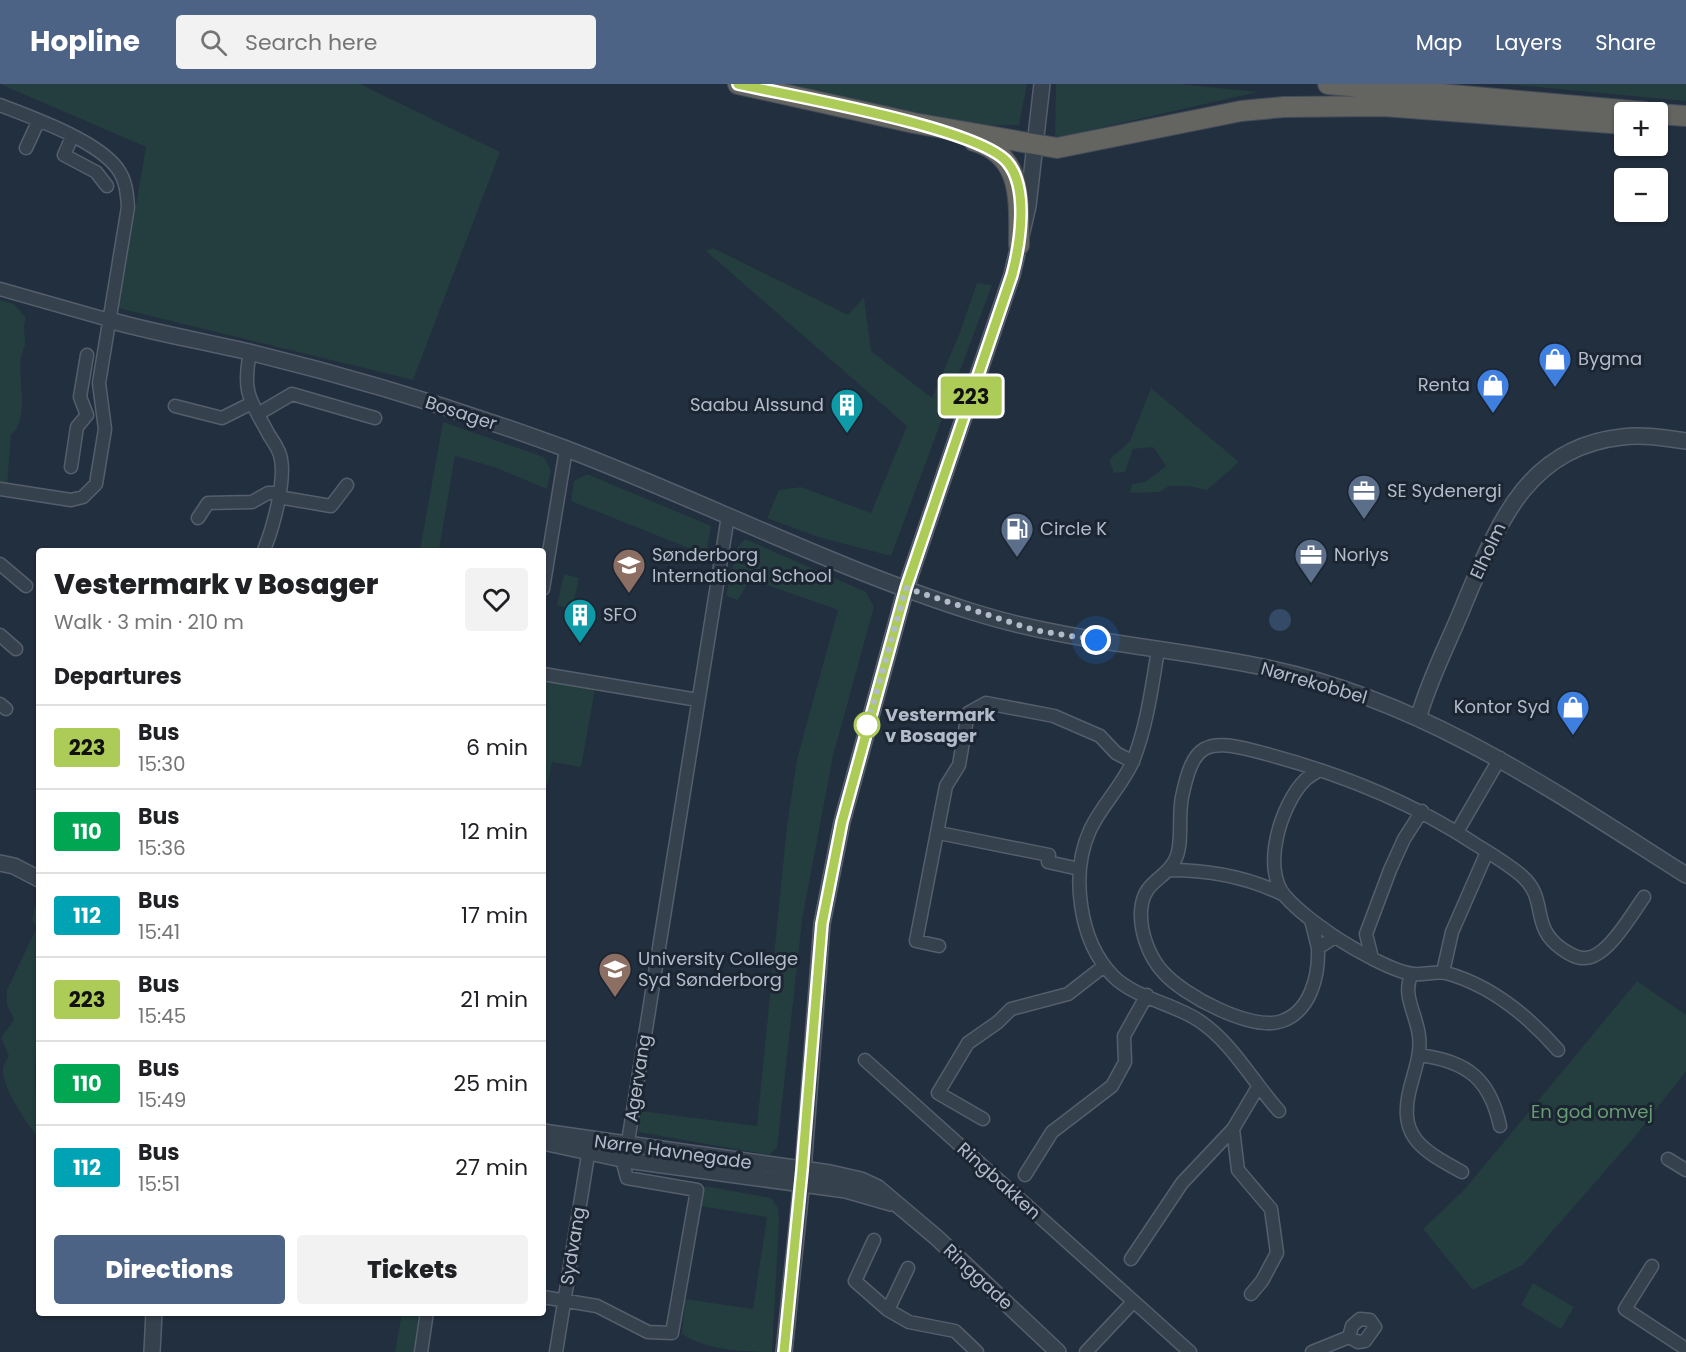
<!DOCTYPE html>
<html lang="en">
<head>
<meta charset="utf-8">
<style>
  body { margin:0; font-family:Poppins,sans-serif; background:#f2f2f2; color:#202124; height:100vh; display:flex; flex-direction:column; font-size:22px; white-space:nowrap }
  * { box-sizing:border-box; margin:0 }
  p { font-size:20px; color:#757577 }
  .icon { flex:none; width:33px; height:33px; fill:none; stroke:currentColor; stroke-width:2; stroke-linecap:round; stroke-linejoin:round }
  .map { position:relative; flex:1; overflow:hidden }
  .sheet { position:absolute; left:36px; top:464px; width:510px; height:768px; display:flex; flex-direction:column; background:#fff; border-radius:6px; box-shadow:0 2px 4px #0004 }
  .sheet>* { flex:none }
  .badge { padding:0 12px; border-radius:4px; font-size:21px; line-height:39px }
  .buttons { position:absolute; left:1614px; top:18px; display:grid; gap:12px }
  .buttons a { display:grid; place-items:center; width:54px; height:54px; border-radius:6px; background:#fff; box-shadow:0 2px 4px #0004; font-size:30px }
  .you { position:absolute; width:30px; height:30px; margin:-15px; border:4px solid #fff; border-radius:50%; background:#1a73e8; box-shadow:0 0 0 9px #1a73e833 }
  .map>.badge { position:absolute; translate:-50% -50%; box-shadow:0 0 0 3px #fff }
  h2 { padding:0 18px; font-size:22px; line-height:54px }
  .round { display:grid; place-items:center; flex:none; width:63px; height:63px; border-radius:6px; background:#f2f2f2 }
  .head { display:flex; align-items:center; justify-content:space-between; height:102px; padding:0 18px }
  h1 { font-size:28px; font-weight:800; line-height:45px }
  .cta { display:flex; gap:12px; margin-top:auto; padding:12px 18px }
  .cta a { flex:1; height:69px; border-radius:6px; background:#4d6386; color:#fff; font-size:24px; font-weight:800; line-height:69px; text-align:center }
  .cta a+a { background:#f2f2f2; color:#202124 }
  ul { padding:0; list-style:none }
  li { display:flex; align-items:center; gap:18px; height:84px; padding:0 18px; border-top:2px solid #e0e0e0 }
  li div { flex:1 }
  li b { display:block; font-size:22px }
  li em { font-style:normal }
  li .badge { min-width:66px; font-weight:700; text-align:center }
  header { display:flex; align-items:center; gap:36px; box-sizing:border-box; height:84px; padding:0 30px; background:#4d6386; color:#fff }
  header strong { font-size:28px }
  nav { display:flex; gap:33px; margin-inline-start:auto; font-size:21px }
  .search { width:420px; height:54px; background:#f2f2f2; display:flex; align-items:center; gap:15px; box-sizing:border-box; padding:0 21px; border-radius:6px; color:#757577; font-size:22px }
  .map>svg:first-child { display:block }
  .green { fill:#243d3f }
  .water { fill:#354a66 }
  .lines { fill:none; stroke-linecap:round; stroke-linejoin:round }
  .minor-casing { stroke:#555e6c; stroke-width:15 }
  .tertiary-casing { stroke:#555e6c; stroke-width:18 }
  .trunk-casing { stroke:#424b59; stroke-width:22 }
  .minor { stroke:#36414e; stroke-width:12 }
  .tertiary { stroke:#36414e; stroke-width:15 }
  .trunk { stroke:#646460; stroke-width:20 }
  .line-casing { stroke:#fff; stroke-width:14 }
  .line { stroke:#adcb57; stroke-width:9 }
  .walk { stroke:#b2bbc9; stroke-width:6; stroke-dasharray:0 10.8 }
  .stop-dot { fill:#fff; stroke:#adcb57; stroke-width:3 }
  .labels { text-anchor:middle; stroke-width:6; stroke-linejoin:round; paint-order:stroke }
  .poi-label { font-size:18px; fill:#b2bbc9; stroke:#1c2633; text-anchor:start }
  .street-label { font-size:18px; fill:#b2bbc9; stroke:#1c2633 }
  .stop-label { font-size:18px; font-weight:bold; fill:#b2bbc9; stroke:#1c2633; text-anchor:start }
  .park-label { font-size:18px; fill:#689c73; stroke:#1c2633 }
</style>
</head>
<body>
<header>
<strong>Hopline</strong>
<div class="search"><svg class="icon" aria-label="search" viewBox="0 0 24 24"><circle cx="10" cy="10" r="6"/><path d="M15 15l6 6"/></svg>Search here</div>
<nav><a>Map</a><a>Layers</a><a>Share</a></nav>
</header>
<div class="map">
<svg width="1686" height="1268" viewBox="0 0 1686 1268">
  <rect width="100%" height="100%" fill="#222f3e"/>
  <path class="green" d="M0 0H360L500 68 413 296 118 224 146 63Z
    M783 0H1027L1019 41 980 42Z
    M1056 0H1179L1258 8 1055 54Z
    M1504 0H1686V17Z
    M713 164 848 231 864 213 871 267 932 314 959 251 977 199 992 201 891 472 818 453 767 434 779 406 801 403 871 429 907 342 706 167Z
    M0 216 14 220 26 234C22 245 26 251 25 261 24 266 21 270 21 275 18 296 30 334 11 351L7 402 0 401Z
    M1151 304 1239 378 1207 406 1188 402H1169L1160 408 1130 409 1132 400 1145 398 1166 382 1153 363 1133 365 1125 388 1114 389 1109 376 1130 357Z
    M443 338 544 373 551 386 547 405 494 383 455 372 439 466H420Z
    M587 390 711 442 706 471 571 417 574 397Z
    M745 455 866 508 874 523 833 672 802 836 777 1064 769 1071 638 1048 641 1027 757 1042 787 742 797 675 838 526 750 495 738 516 726 512 737 464Z
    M564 490 579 494 572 526 557 521Z
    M544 596 595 605 581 683 552 678 548 699 543 698Z
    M35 822H39V961C30 990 39 1024 39 1054 27 1040 2 1004 3 985 3 981 6 976 9 972L1 954 14 936 7 921V906L37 843 32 836Z
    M1637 897 1686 931V987L1633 1055 1523 1181 1473 1206 1423 1145 1465 1105Z
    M705 1102 771 1114 778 1124 779 1137 772 1268C744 1268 705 1266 682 1250L685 1215 753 1225 767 1133 700 1122Z
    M1533 1199 1574 1223 1561 1245 1521 1221Z
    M402 1229H422L415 1268H395Z"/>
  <path class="water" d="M1269 536a11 11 0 1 1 22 0a11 11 0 1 1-22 0Z"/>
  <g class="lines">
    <defs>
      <path id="minor" d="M0 21C33 34 96 56 117 84 126 96 127 109 128 123L99 299 105 345 96 400 83 413 71 416 0 405
        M72 53 64 71 96 88 107 102
        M26 64 38 38
        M0 205 109 236
        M250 268C242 310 250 315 269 351 273 357 278 364 280 371 287 394 273 444 264 466
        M175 322 222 334 252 319
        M258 330 292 310 375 334
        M71 383 77 343 87 331 80 313 87 271
        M278 413 331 422 347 401
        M198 434 208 419 252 418 268 409H278
        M0 480 26 502
        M543 505 566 365
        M0 551 16 565
        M1158 566C1152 602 1147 642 1133 677 1122 702 1101 722 1090 746 1070 790 1079 857 1113 892 1135 914 1172 919 1198 936 1232 958 1253 998 1279 1027
        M543 590 698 616
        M0 620 6 625
        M1320 686C1315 689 1309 692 1305 696 1281 720 1261 784 1285 812 1299 828 1318 841 1335 853
        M1457 748 1500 674
        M939 749 1049 771 1048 778 1079 785
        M1169 786C1209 786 1248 793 1284 811
        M1311 836 1318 864
        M939 862 916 857 946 702 959 681 968 629 986 619 1054 632 1100 652 1116 669 1133 678
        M1372 874 1366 850 1390 786 1404 755 1422 727
        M1443 888 1452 848 1487 768
        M1412 890C1401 910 1417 931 1419 952 1421 968 1416 982 1412 997 1396 1051 1418 1064 1462 1088
        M1558 966C1529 933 1490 901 1446 889 1436 887 1425 891 1414 890 1395 889 1352 864 1335 853L1318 864C1319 891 1311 927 1282 937 1252 948 1183 911 1163 888 1149 873 1140 848 1141 827 1143 795 1167 796 1176 774 1183 759 1178 732 1182 713 1193 660 1205 654 1255 667 1334 687 1407 715 1475 760 1491 770 1508 780 1522 792 1549 816 1529 842 1562 865 1568 869 1577 875 1585 874 1607 874 1632 830 1644 813
        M1419 971C1467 977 1490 995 1500 1042
        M865 976 1190 1268
        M983 1035 938 1009 968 959 998 938 1011 925 1068 910 1104 882
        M1233 1045 1238 1086 1271 1125 1277 1169 1262 1197 1251 1210
        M1668 1075 1686 1086
        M1025 1091 1052 1048 1112 1002 1125 978 1124 952 1147 911
        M874 1156 855 1197 888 1226 909 1238 955 1247 977 1268
        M1131 1175 1182 1099 1233 1045 1258 1003
        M1652 1182 1625 1225 1686 1265
        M543 1213 597 1222 648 1248 672 1249 697 1106 627 1094 624 1083 728 432
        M888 1226 908 1184
        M421 1268 427 1228
        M556 1268 590 1059
        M1086 1268 1133 1218
        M1312 1268 1349 1253 1358 1258 1365 1257 1375 1243 1370 1236 1360 1235 1352 1242 1349 1253"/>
      <path id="tertiary" d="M109 236C155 249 202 257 249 268 356 294 461 326 564 364 701 416 833 484 973 528 1071 559 1172 563 1272 585 1426 618 1555 708 1686 791
        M1419 632C1430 593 1450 556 1465 518 1498 440 1527 363 1622 353 1643 350 1665 354 1686 357
        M0 779 14 782 39 795
        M543 1048 830 1089 861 1096 878 1104 936 1153 1058 1268
        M543 1058 626 1076 846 1106 891 1119
        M152 1268 154 1228
        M784 1268 803 1086 822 840 842 738 906 504 1012 191 1028 122 1042 0"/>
      <path id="trunk" d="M738 0 914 39 1057 64 1241 27 1284 23 1383 22 1624 40
        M1328 0 1645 28
        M1658 30 1686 32
        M974 57C1024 71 1019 119 1019 161"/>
    </defs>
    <use href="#minor" class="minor-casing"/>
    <use href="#tertiary" class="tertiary-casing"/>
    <use href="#trunk" class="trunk-casing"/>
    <use href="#minor" class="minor"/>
    <use href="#tertiary" class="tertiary"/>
    <use href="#trunk" class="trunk"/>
  </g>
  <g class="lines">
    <defs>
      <path id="line" d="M738 0C790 12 981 44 1008 79 1029 105 1020 161 1012 191L906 504 842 738 822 840 802 1086 784 1268"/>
    </defs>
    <use href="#line" class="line-casing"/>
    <use href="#line" class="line"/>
    <path class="walk" d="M867 641 866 645 906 504 1034 546 1096 556"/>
  </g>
  <defs>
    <symbol id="shop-pin" viewBox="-11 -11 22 30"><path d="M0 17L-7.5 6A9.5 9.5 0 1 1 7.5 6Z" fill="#3f7fe0" stroke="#1c2633"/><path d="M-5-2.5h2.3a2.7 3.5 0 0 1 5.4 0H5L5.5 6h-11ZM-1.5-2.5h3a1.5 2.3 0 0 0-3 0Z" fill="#fff"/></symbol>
    <symbol id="building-pin" viewBox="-11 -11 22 30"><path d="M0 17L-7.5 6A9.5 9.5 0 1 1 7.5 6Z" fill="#0f9aa8" stroke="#1c2633"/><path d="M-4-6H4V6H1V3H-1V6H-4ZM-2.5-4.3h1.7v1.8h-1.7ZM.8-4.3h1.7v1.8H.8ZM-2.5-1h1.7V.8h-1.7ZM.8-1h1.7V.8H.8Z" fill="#fff"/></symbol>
    <symbol id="office-pin" viewBox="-11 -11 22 30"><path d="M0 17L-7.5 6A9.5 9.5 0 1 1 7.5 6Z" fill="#5c6f8a" stroke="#1c2633"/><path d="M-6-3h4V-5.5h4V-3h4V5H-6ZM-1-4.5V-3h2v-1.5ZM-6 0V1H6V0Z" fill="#fff"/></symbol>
    <symbol id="fuel-pin" viewBox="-11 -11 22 30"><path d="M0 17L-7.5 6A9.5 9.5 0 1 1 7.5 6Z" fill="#5c6f8a" stroke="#1c2633"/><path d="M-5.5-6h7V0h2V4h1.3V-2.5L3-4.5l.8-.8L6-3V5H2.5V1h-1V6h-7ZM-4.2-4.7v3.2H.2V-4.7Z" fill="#fff"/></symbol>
    <symbol id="school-pin" viewBox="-11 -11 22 30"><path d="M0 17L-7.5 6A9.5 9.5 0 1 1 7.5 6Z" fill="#8d6e63" stroke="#1c2633"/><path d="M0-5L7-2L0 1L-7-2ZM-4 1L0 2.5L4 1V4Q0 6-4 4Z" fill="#fff"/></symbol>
  </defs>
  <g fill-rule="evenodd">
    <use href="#shop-pin" x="1536" y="256" width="38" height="52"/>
    <use href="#shop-pin" x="1474" y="282" width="38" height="52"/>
    <use href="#building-pin" x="828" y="302" width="38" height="52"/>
    <use href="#office-pin" x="1345" y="388" width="38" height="52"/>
    <use href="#fuel-pin" x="998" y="426" width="38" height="52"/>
    <use href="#office-pin" x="1292" y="452" width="38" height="52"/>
    <use href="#school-pin" x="610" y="462" width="38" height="52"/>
    <use href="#building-pin" x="561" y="512" width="38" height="52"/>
    <use href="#shop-pin" x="1554" y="604" width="38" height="52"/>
    <use href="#school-pin" x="596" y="866" width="38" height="52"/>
  </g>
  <circle class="stop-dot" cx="867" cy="641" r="12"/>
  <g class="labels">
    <g class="poi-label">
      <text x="1578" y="281">Bygma</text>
      <text x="1470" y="307" text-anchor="end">Renta</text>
      <text x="824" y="327" text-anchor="end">Saabu Alssund</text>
      <text x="1387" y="413">SE Sydenergi</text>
      <text x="1040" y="451">Circle K</text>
      <text x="652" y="477">Sønderborg<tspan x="652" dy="21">International School</tspan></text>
      <text x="1334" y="477">Norlys</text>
      <text x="603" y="537">SFO</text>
      <text x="1550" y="629" text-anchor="end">Kontor Syd</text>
      <text x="638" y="881">University College<tspan x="638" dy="21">Syd Sønderborg</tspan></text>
    </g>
    <g class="street-label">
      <text transform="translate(461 329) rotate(18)" y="6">Bosager</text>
      <text transform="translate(1488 467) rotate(-65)" y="6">Elholm</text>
      <text transform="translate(1314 599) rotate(16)" y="6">Nørrekobbel</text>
      <text transform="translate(638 994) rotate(-81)" y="6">Agervang</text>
      <text transform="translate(673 1068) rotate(8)" y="6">Nørre Havnegade</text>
      <text transform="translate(999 1097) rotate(42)" y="6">Ringbakken</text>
      <text transform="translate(573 1162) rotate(-81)" y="6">Sydvang</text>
      <text transform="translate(978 1193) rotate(43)" y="6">Ringgade</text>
    </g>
    <g class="stop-label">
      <text x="885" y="637">Vestermark<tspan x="885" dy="21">v Bosager</tspan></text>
    </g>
    <g class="park-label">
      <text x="1592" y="1034">En god omvej</text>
    </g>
  </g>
</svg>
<div class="buttons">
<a>+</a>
<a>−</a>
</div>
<div class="you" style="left:1096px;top:556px"></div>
<b class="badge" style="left:971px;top:312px;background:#adcb57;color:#111">223</b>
<section class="sheet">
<div class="head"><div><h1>Vestermark v Bosager</h1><p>Walk · 3 min · 210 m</p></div><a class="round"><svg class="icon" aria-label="heart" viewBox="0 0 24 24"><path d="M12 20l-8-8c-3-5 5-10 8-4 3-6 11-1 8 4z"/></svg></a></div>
<h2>Departures</h2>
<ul>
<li><span class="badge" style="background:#adcb57;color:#111">223</span><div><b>Bus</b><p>15:30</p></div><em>6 min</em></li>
<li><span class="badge" style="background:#00a651;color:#fff">110</span><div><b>Bus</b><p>15:36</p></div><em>12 min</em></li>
<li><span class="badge" style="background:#00a3b4;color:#fff">112</span><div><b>Bus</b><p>15:41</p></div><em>17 min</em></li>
<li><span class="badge" style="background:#adcb57;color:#111">223</span><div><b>Bus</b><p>15:45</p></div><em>21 min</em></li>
<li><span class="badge" style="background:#00a651;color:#fff">110</span><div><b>Bus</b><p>15:49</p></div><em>25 min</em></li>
<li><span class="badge" style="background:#00a3b4;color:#fff">112</span><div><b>Bus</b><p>15:51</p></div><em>27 min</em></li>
</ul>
<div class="cta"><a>Directions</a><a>Tickets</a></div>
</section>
</div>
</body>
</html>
